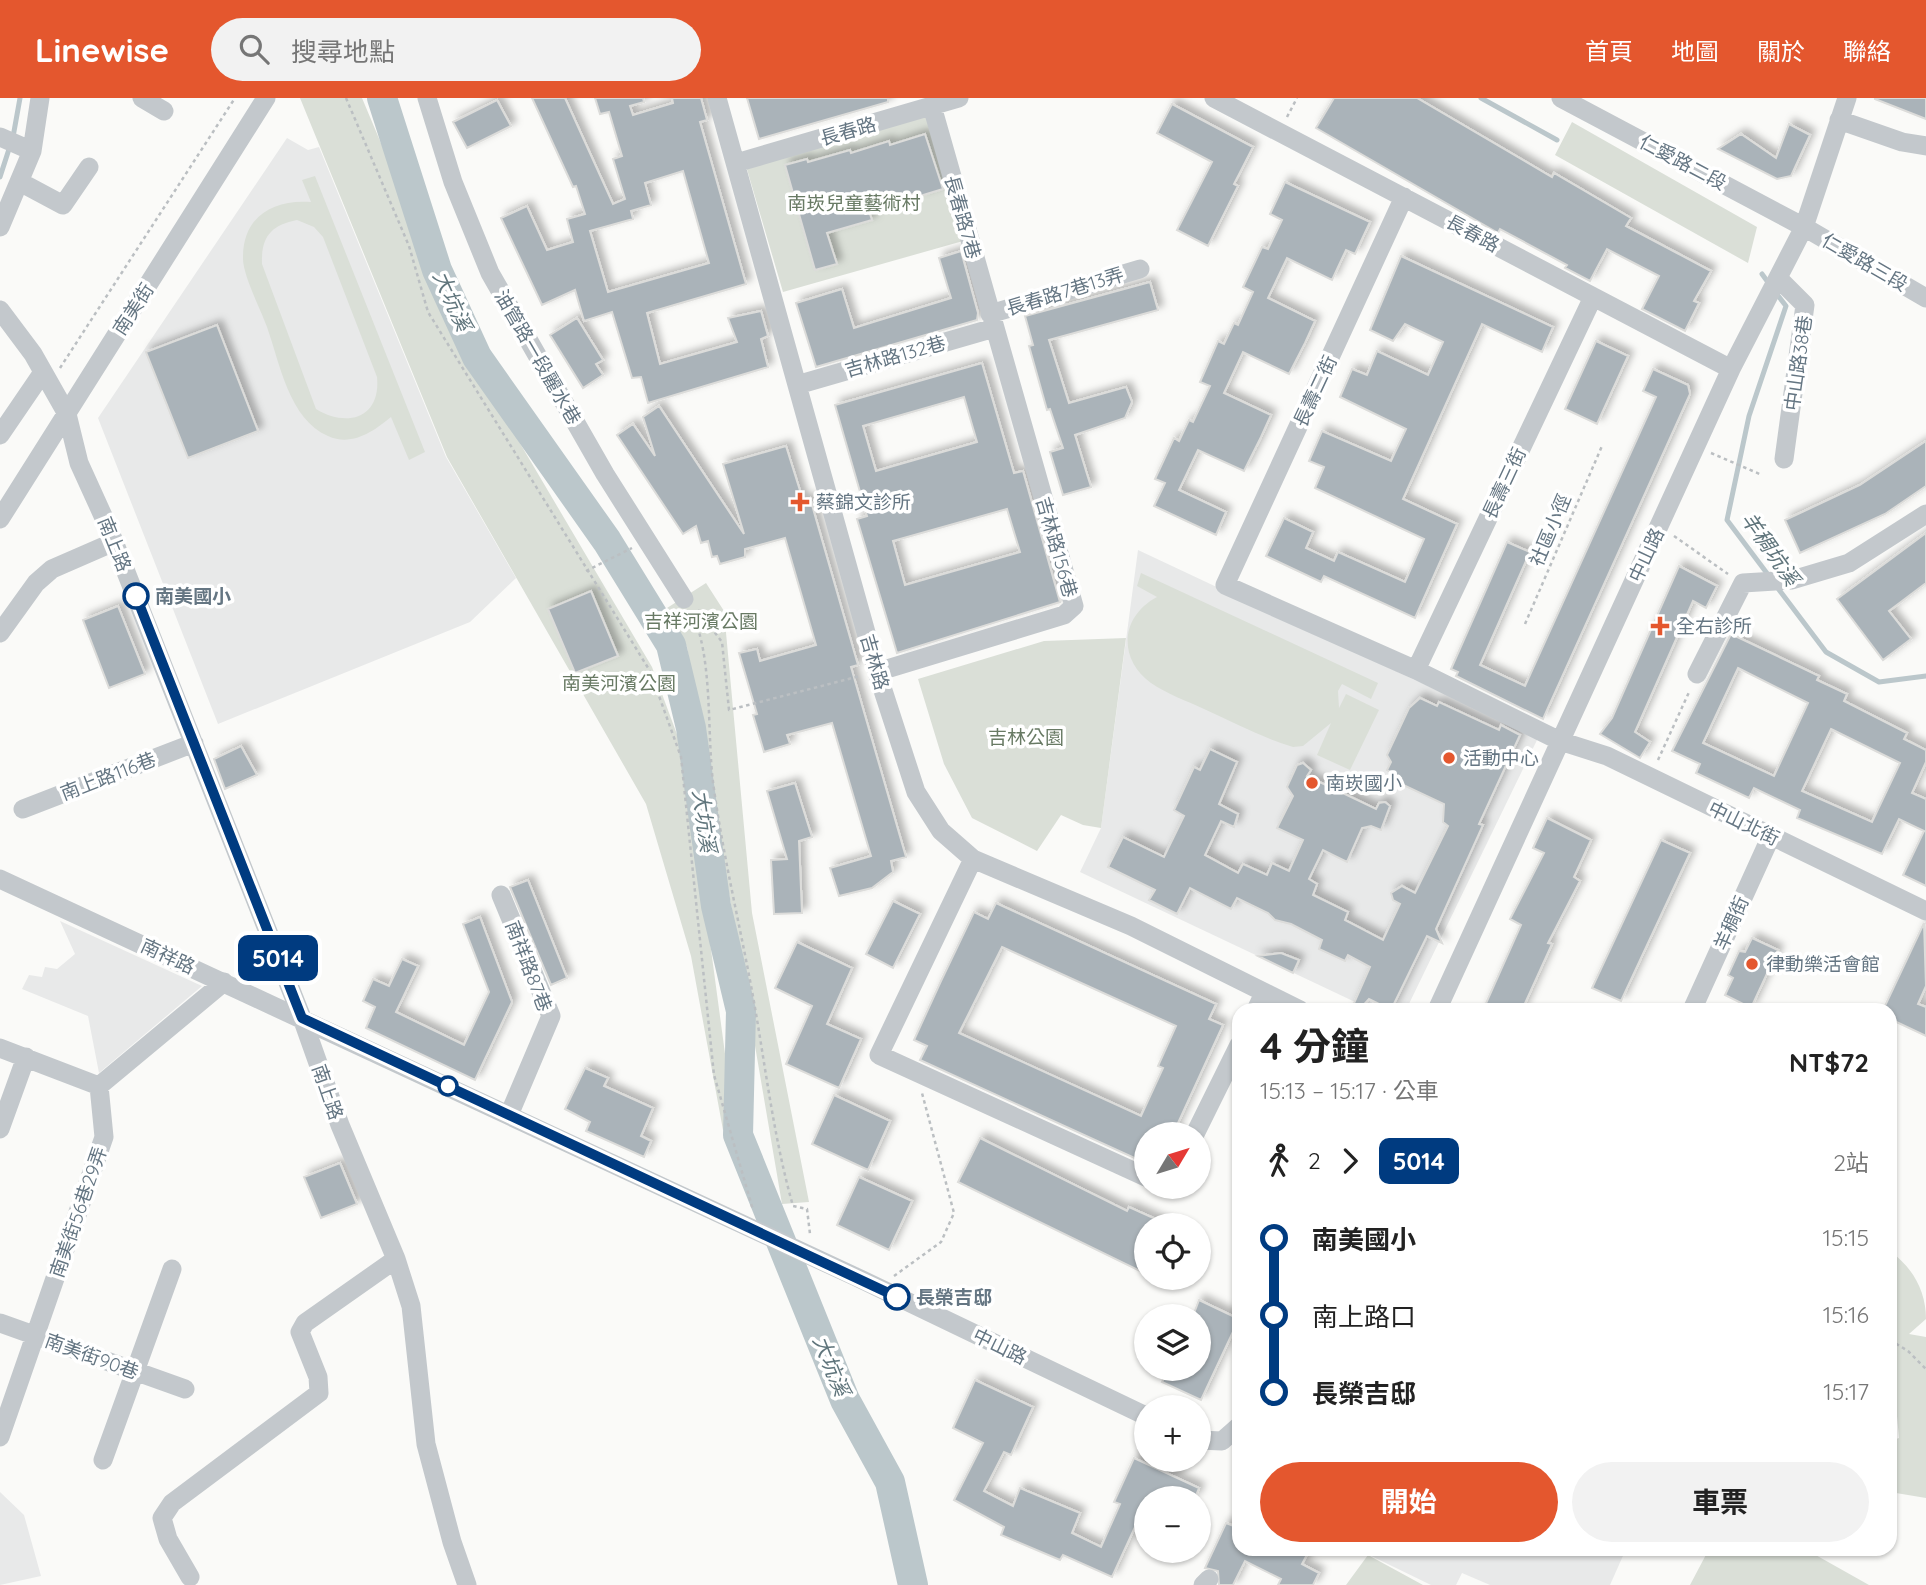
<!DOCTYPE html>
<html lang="zh-TW">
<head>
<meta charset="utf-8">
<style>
  body { margin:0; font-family:Quicksand,"Noto Sans TC",sans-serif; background:#f2f2f2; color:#222; height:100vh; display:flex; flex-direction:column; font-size:26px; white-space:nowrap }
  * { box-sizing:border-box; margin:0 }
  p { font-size:23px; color:#767676 }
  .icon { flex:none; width:38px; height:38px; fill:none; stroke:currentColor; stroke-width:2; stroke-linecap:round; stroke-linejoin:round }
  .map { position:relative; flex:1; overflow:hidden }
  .drawer { position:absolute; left:1232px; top:905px; width:665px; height:553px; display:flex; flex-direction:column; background:#fff; border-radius:21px; box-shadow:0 2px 5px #0004 }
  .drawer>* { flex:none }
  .badge { padding:0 14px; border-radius:10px; font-size:24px; line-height:46px }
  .needle { width:46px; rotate:52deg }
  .buttons { position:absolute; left:1134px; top:1024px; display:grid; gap:14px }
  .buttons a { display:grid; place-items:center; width:77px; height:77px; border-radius:50%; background:#fff; box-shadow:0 2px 5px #0004; font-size:35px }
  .map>.badge { position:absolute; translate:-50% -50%; box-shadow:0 0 0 4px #fff }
  .legs { display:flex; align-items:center; gap:10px; height:77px; padding:0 28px; font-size:23px }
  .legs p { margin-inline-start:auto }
  .summary { display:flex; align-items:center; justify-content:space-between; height:119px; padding:0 28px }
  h1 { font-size:38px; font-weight:700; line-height:52px }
  .button { display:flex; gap:14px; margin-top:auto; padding:14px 28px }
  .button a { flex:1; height:80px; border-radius:42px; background:#e4572e; color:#fff; font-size:28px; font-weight:700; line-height:80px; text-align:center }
  .button a+a { background:#f2f2f2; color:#222 }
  ul { padding:0 28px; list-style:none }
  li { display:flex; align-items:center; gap:24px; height:77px; font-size:26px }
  li i { display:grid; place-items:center; width:10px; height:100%; margin:0 9px; background:currentColor }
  li i::after { content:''; width:18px; height:18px; margin:-9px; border:5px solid; border-radius:50%; background:#fff }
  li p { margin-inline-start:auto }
  li:first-child i { background:linear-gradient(#0000 50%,currentColor 0) }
  li:last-child i { background:linear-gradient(currentColor 50%,#0000 0) }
  header { display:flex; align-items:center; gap:42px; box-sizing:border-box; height:98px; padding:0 35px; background:#e4572e; color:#fff }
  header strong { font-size:33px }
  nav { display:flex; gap:38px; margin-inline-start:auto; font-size:24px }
  .search { width:490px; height:63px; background:#f2f2f2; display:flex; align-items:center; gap:18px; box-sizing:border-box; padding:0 24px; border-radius:38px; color:#767676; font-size:26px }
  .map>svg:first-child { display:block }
  .built { fill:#e8e9e9 }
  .green { fill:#dadfd7; fill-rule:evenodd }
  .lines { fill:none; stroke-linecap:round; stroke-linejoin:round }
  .stream { stroke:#bbc7cb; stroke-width:5 }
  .river { stroke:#bbc7cb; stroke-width:30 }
  .building { fill:#aab3b9; stroke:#dcdcda; stroke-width:2; fill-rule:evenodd; filter:url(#shadow) }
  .path { stroke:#bbbfc2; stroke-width:2.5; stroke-dasharray:3.5 3.5; stroke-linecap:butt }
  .minor { stroke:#c3c8cc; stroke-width:19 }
  .line-1-casing { stroke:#fff; stroke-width:16 }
  .line-1 { stroke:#003b80; stroke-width:10 }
  .poi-dot { fill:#e4572e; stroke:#fff; stroke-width:2.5 }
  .stop-1-dot { fill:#fff; stroke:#003b80; stroke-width:3.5 }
  .labels { text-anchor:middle; stroke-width:7; stroke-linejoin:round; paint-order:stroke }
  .street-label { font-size:19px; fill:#657683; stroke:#fff }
  .park-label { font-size:19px; fill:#687a64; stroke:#fff }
  .poi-label { font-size:19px; fill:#657683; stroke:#fff; text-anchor:start }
  .stop-label { font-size:19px; font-weight:bold; fill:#657683; stroke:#fff; text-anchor:start }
  .water-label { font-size:21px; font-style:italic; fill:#60757c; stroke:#fff }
</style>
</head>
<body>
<header>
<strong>Linewise</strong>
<div class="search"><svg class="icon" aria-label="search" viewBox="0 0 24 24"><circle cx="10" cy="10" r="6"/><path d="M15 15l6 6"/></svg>搜尋地點</div>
<nav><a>首頁</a><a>地圖</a><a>關於</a><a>聯絡</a></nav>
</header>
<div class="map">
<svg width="1926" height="1487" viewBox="0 0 1926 1487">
  <defs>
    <filter id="shadow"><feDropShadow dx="5" dy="-5" stdDeviation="3.5" flood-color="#0004"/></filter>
  </defs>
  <rect width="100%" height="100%" fill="#fafaf8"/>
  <path class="built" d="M287 40 308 52 319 49 446 359 516 480 470 524 218 626 98 320Z
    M1138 452 1538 640 1406 912H1372L1080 774 1101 730Z
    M60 823 202 888 99 975 88 918 22 891 29 877 42 879 45 869 57 871 75 856Z
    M0 1394 24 1417 41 1478 0 1487Z
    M1357 1451H1626L1610 1487H1490L1462 1475 1456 1487H1431Z"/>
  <path class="green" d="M300 0H362L475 269 652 569 685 658 735 1030 723 1032 691 858 646 706 447 359Z
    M926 16 963 143 783 194 746 68Z
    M1572 24 1757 129 1748 165 1555 57Z
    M315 78 425 354 409 362 391 319C374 333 352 349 328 338 289 321 280 266 267 229 261 212 242 176 243 159 243 118 274 101 311 104L302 82ZM297 122 314 129 323 139 377 279C381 320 347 330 316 311L262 166C261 139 271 127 297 122Z
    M1141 475 1378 585 1371 601 1342 586 1338 593 1339 610 1346 596 1379 612 1350 672 1317 657 1331 625 1303 648 1293 649C1263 640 1233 624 1204 611 1187 603 1167 596 1151 585 1117 560 1121 518 1157 499L1137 488Z
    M706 485 724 513 752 815 809 1104 782 1106 687 549 667 510Z
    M1126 540 1101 730 1083 727 1061 717 1037 753 972 720 944 666 918 581 1044 543Z
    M1890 1153C1913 1170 1926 1193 1926 1221L1909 1236 1926 1239V1400L1890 1394V1343L1899 1340 1890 1242Z
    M1709 1451H1805L1869 1487H1690Z
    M1368 1457 1423 1487H1346Z"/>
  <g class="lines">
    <path class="stream" d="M1481 0 1557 42
      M13 39 20 0
      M0 79 10 48
      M1762 176 1770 187
      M1769 478 1727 422 1749 318 1786 208 1776 195
      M1777 489 1826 554 1879 584 1926 578"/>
    <path class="river" d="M382 0 437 172 477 259 607 443 671 547 691 630 716 808 741 913 738 1037 845 1302 890 1384 913 1487"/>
  </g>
  <path class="building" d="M532 0H565L613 106 625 101 613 61 622 58 609 14 600 16 595 0H643L644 4 630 8 633 17 673 5 672 0H701L707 22 700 24 746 186 647 215 660 266 737 244 728 220 761 213 768 238 761 241 768 269 648 305 641 279 632 280 612 214 584 223 575 192 542 207 501 120 527 108 547 152 573 144 567 121 585 116 576 88 573 89ZM683 73 709 165 608 194 590 133 633 121 631 113 651 107 645 85Z
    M747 0H888V4L759 41Z
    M1334 0H1417L1552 79 1554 75 1631 120 1626 128 1711 173 1694 203 1699 205 1685 233 1642 211 1659 178 1607 151 1590 183 1565 170 1567 167 1500 131 1498 135 1316 30Z
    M1875 0H1926V21L1875 1Z
    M497 2 511 28 467 50 453 24Z
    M1172 6 1253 49 1234 86 1238 88 1208 148 1177 132 1212 64 1157 35Z
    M1789 26 1810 37 1791 78 1777 81 1718 51 1741 36 1776 60Z
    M925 36 943 91 920 98 919 94 868 110 872 122 827 135 837 166 815 172 785 67 807 61 808 64 850 52 851 55 889 43 890 47Z
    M1285 84 1370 124 1355 156 1346 152 1332 182 1287 160 1268 200 1315 223 1305 245 1289 276 1243 254 1224 295 1271 317 1261 339 1244 373 1198 352 1179 392 1226 414 1216 437 1154 408 1165 385 1155 381 1174 340 1179 343 1189 322 1193 324 1210 288 1200 284 1218 243 1224 246 1234 225 1238 227 1253 194 1243 189 1262 149 1268 151 1282 122 1270 116Z
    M961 153 978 215 977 222 816 269 796 205 842 191 854 230 951 200 939 160Z
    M1401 158 1553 229 1542 254 1482 226 1403 401 1457 426 1415 520 1324 478 1321 484 1266 458 1284 420 1313 434 1306 450 1334 463 1338 454 1405 484 1424 441 1315 390 1324 369 1309 363 1322 333 1391 363 1406 331 1340 299 1352 271 1367 277 1377 253 1428 277 1443 244 1405 226 1393 243 1370 232Z
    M1150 184 1158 212 1049 242 1069 305 1126 289 1132 304 1125 320 1075 337 1091 389 1063 397 1050 354 1063 350 1050 311 1047 312 1029 248 1033 247 1025 218Z
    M577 220 603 262 596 266 603 277 583 290 550 237Z
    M217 227 258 333 188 360 146 254Z
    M1596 243 1628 258 1597 326 1565 311Z
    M982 265 1014 375 1023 373 1060 504 897 555 857 421 867 418 835 307ZM964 299 977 344 876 373 863 328ZM1007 411 1020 454 905 487 893 443Z
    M1653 271 1688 287 1690 296 1543 621 1456 578 1458 574 1451 571 1507 444 1530 454 1480 567 1525 588 1656 299 1643 293Z
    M659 308 744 436 723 366 786 348 803 402 810 400 858 567 851 569 906 759 891 763 893 774 872 790 839 798 830 770 871 758 832 625 787 637 790 646 764 654 753 617 757 616 739 555 757 551 760 563 816 547 785 440 745 451V459L720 466 717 458 712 459 708 443 701 445 696 428 683 436 617 337 633 326 655 358 643 319Z
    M1926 343V388L1885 416 1800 455 1785 422 1860 387Z
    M1926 435V485L1889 513 1911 541 1883 562 1837 501Z
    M1679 468 1717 488 1706 510 1693 503 1635 634 1650 644 1640 660 1600 636 1612 620Z
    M591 493 618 558 575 575 548 511Z
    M118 508 145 576 109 590 83 522Z
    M1731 536 1819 578 1817 582 1847 596 1844 603 1907 635 1904 641 1926 652V664L1912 695 1926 701V788L1903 777 1924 733 1899 721 1882 756 1797 720 1800 712 1754 690 1749 700 1696 675 1700 666 1672 653ZM1738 570 1808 605 1774 678 1703 645ZM1831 631 1900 665 1872 724 1802 693Z
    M1420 600 1437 608 1439 604 1499 632 1501 627 1520 637 1479 726 1483 727 1436 831 1442 845 1427 838 1391 912 1369 901 1359 912H1351L1370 869 1348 857 1345 863 1319 851 1322 842 1291 826 1275 822 1268 815 1237 800 1231 811 1190 790 1177 816 1149 802 1155 792 1108 769 1123 739 1164 759 1184 718 1174 712 1194 669 1200 672 1210 651 1237 664 1219 706 1238 716 1234 729 1221 723 1205 757 1238 775 1243 766 1267 777 1272 765 1289 773 1303 742 1277 730 1293 698 1287 689 1297 667 1303 665 1311 672 1307 678 1376 711 1379 705 1385 704 1390 708 1381 732 1371 728 1362 730 1347 764 1323 752 1309 781 1317 786 1313 797 1348 814 1345 822 1383 842 1400 806 1393 802 1391 795 1402 788 1415 795 1448 728 1443 724 1444 706 1399 685 1401 680 1387 672 1391 664 1387 657 1409 610Z
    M241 648 257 677 225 691 214 661Z
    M795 685 812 739 799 743 802 815 774 816 771 762 787 761 767 693Z
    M1547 720 1591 742 1574 779 1580 783 1548 845 1552 846 1522 912H1483L1521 827 1510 821 1544 755 1533 750Z
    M1661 742 1690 755 1621 903 1592 890Z
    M528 782 567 880 551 887 510 789Z
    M893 803 920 816 893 870 866 856Z
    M996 805 1216 906 1209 921 1223 927 1173 1036H1146V1053L1141 1063 920 962 927 948 914 942 941 883 974 814 988 821ZM1002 849 1176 928 1158 968 1163 970 1141 1018 959 935Z
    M480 819 512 904 475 982 366 930 375 909 363 903 373 881 389 888 402 861 418 868 396 914 464 947 489 894 463 826Z
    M1924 825 1926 888 1918 906 1926 909V938L1890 921V912H1883Z
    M1752 840 1778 852 1751 910 1725 897 1733 880 1728 877 1739 853 1745 854Z
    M797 844 852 870 827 926 861 941 839 990 786 966 812 908 775 890Z
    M1281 855 1299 862 1293 875 1258 858Z
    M585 970 608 980 604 988 653 1010 641 1038 651 1043 644 1059 586 1033 590 1024 565 1011Z
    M834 997 890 1023 868 1072 812 1046Z
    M980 1040 1127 1113 1129 1109 1169 1127H1146V1176L958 1084Z
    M340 1065 357 1106 321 1120 304 1079Z
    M859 1079 912 1103 889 1152 837 1127Z
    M1199 1202 1239 1221 1201 1302 1162 1284 1169 1270H1199V1218H1193Z
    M975 1282 1033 1309 1011 1357 1004 1354 984 1393 1013 1408 1020 1390 1080 1415 1072 1435 1101 1449 1120 1406 1114 1404 1134 1360 1199 1390 1195 1400H1146V1419L1141 1416 1112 1479 1063 1457 1060 1462 1001 1437 1004 1429 954 1402 983 1345 953 1330Z
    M1226 1425 1239 1430V1451H1310L1302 1466 1319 1475 1313 1487H1278L1281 1481 1245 1463 1233 1487H1219L1218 1473 1205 1470Z"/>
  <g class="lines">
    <path class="path" d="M346 0 409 148 428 214 650 573 681 659 714 977 753 1112
      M1287 19 1297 0
      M60 270 235 0
      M1711 355 1762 377
      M1674 438 1728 476
      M586 473 632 450
      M698 512 722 544 729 612 860 578
      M692 516C713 557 707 637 713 684 723 759 741 831 754 904 766 972 774 1041 793 1108L807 1111 810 1136
      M1525 526 1602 348
      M1658 662 1690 592
      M894 1178 941 1144 954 1115 922 995
      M1890 1242 1908 1253 1926 1271"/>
    <path class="minor" d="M142 0 164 13
      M427 0 453 84 490 175 605 376 684 501
      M717 0 877 574 916 694 941 733 973 761 1131 828 1300 912
      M1214 0 1731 271
      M1561 0 1804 129 1926 200
      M1839 22 1902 44 1926 48
      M0 39 32 53
      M736 65 959 0
      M20 84 63 107 89 69
      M1404 99 1225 487 1416 572 1560 643 1607 658 1926 813
      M0 129 32 53 40 0
      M1778 180 1805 207 1784 361
      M0 212 33 256 67 316 79 365 109 431 302 920 340 1027 396 1161 411 1208 426 1346 452 1444 467 1487
      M990 216 1140 171
      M797 287 994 230
      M0 337 43 274
      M0 421 266 0
      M0 535 36 485 52 471 114 444
      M1416 572 1593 199
      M877 574 1064 517 1074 508 932 8
      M1697 576 1743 485 1792 482 1849 465 1926 416
      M23 711 194 645
      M973 761 879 957 1146 1079
      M0 781 854 1178 1146 1318
      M501 797 551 918 509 1017
      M1256 912 1264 895
      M1437 912 1731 271 1804 129 1847 0
      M1692 912 1771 738
      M0 950 99 988
      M99 988 224 884
      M0 1031 26 959
      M1195 1036 1239 947
      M1167 1088H1170
      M0 1225 185 1291
      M0 1339 104 1039 99 988
      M1199 1342 1222 1343 1239 1328
      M103 1362 172 1171
      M190 1479 168 1441 162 1420 172 1405 319 1295 318 1279 300 1234 305 1225 396 1161
      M1203 1487 1209 1481"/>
  </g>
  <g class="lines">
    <defs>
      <path id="line-1" d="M136 498 302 920 897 1199"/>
    </defs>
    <use href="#line-1" class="line-1-casing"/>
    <use href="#line-1" class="line-1"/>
  </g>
  <g class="poi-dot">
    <path d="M796.5 393.5h7v7h7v7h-7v7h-7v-7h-7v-7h7z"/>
    <path d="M1656.5 517.5h7v7h7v7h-7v7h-7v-7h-7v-7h7z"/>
    <circle cx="1449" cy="660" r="7"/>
    <circle cx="1312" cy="685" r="7"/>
    <circle cx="1752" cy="866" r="7"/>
  </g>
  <g class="stop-1-dot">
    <circle cx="136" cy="498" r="12"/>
    <circle cx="448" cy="988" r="9"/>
    <circle cx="897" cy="1199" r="12"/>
  </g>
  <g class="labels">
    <g class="street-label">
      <text transform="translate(848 33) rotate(-16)" y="7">長春路</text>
      <text transform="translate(1683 64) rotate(28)" y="7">仁愛路二段</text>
      <text transform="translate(963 119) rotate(74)" y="7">長春路7巷</text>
      <text transform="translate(1473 135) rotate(28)" y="7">長春路</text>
      <text transform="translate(1865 164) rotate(30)" y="7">仁愛路三段</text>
      <text transform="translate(1065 193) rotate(-17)" y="7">長春路7巷13弄</text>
      <text transform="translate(133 211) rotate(-57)" y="7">南美街</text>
      <text transform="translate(895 258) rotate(-16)" y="7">吉林路132巷</text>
      <text transform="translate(538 259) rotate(60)" y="7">油管路一段麗水巷</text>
      <text transform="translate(1798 265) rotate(-82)" y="7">中山路38巷</text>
      <text transform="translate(1315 293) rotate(-65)" y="7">長壽二街</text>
      <text transform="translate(1504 385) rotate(-65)" y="7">長壽三街</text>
      <text transform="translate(1550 432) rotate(-67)" y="7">社區小徑</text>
      <text transform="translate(115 446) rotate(68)" y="7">南上路</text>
      <text transform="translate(1057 449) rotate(74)" y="7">吉林路156巷</text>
      <text transform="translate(1646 457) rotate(-65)" y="7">中山路</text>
      <text transform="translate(875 564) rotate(74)" y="7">吉林路</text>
      <text transform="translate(108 678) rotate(-21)" y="7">南上路116巷</text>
      <text transform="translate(1744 725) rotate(26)" y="7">中山北街</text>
      <text transform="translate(1731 825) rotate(-66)" y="7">羊稠街</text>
      <text transform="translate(168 858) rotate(25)" y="7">南祥路</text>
      <text transform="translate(529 868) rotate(69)" y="7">南祥路87巷</text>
      <text transform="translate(328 994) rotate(71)" y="7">南上路</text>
      <text transform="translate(78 1114) rotate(-71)" y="7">南美街56巷29弄</text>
      <text transform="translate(1000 1248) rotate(26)" y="7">中山路</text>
      <text transform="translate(92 1258) rotate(20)" y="7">南美街90巷</text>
    </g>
    <g class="park-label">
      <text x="854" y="112">南崁兒童藝術村</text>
      <text x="701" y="530">吉祥河濱公園</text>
      <text x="619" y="592">南美河濱公園</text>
      <text x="1026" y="646">吉林公園</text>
    </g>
    <g class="poi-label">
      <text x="816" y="411">蔡錦文診所</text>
      <text x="1676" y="535">全右診所</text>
      <text x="1463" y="667">活動中心</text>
      <text x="1326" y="692">南崁國小</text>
      <text x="1766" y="873">律動樂活會館</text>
    </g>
    <g class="stop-label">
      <text x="155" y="505">南美國小</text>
      <text x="916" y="1206">長榮吉邸</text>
    </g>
    <g class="water-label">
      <text transform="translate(452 203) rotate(66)" y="7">大坑溪</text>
      <text transform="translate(1770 451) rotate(55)" y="7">羊稠坑溪</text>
      <text transform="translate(704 723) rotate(82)" y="7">大坑溪</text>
      <text transform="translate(831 1268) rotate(68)" y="7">大坑溪</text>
    </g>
  </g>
</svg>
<div class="buttons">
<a><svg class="needle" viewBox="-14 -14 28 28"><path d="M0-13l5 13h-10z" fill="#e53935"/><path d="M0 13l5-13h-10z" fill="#767676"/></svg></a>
<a><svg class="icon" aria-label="locate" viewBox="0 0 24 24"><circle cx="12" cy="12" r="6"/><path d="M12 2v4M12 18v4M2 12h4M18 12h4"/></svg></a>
<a><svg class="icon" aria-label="layers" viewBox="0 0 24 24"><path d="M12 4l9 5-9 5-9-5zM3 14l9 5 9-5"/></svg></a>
<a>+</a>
<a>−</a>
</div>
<b class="badge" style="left:278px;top:860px;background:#003b80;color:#fff">5014</b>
<section class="drawer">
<div class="summary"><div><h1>4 分鐘</h1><p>15:13 – 15:17 · 公車</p></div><b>NT$72</b></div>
<div class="legs"><svg class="icon" aria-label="walk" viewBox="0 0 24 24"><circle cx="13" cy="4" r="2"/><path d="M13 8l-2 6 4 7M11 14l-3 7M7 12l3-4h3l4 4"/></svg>2<svg class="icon" aria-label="forward" viewBox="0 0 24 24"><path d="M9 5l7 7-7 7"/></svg><b class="badge" style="background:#003b80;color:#fff">5014</b><p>2站</p></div>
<ul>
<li><i style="color:#003b80"></i><b>南美國小</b><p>15:15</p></li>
<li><i style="color:#003b80"></i><span>南上路口</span><p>15:16</p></li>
<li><i style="color:#003b80"></i><b>長榮吉邸</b><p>15:17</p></li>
</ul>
<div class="button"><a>開始</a><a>車票</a></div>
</section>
</div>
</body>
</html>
